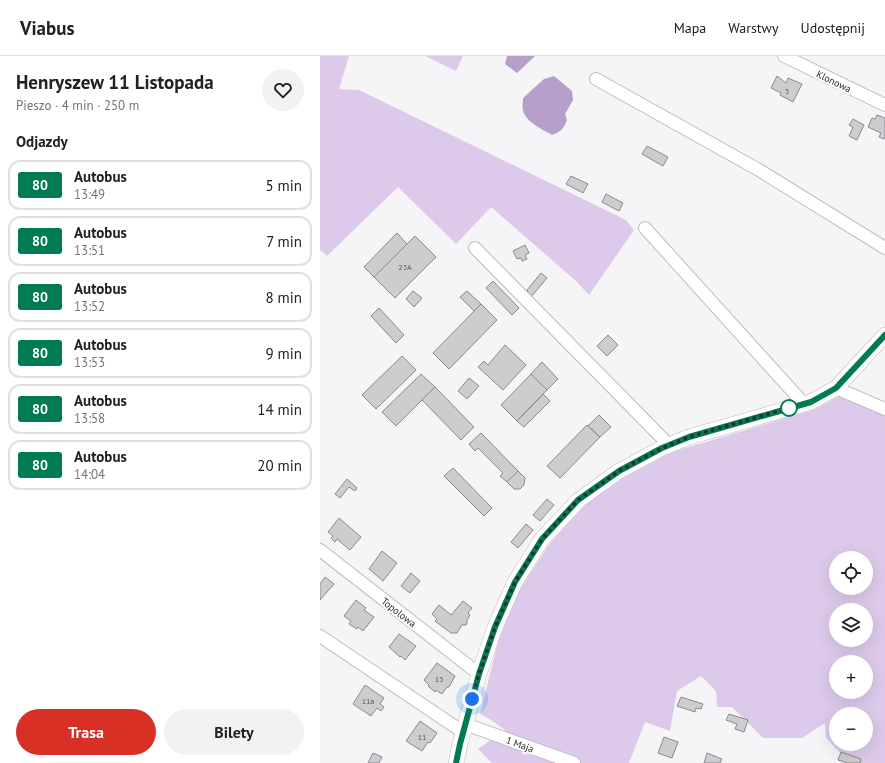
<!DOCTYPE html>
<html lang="pl">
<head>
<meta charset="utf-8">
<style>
  body { margin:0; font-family:"PT Sans",sans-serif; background:#f2f2f2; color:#202124; height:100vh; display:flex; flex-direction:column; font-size:15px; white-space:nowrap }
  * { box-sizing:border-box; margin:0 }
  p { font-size:13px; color:#757577 }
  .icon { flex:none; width:22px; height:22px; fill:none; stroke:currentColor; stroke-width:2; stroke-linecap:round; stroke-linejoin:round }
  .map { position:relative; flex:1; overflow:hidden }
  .side { display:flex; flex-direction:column; background:#fff; width:320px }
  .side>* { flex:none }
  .badge { padding:0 8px; border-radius:3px; font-size:14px; line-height:26px }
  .controls { position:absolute; left:509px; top:495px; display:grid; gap:8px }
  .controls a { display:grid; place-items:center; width:44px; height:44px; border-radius:50%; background:#fff; box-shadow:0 4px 16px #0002; font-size:20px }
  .you { position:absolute; width:20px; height:20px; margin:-10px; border:3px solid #fff; border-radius:50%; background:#1a73e8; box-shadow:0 0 0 6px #1a73e833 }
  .map>.badge { position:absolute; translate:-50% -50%; box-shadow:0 0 0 2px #fff }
  h2 { padding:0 16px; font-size:15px; line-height:36px }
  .round { display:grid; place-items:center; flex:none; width:42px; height:42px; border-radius:21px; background:#f2f2f2 }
  .head { display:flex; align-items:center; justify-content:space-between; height:68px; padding:0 16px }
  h1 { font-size:19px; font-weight:800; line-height:30px }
  .action { display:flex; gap:8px; margin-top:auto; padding:8px 16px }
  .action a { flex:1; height:46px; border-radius:24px; background:#d93025; color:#fff; font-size:16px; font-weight:800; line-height:46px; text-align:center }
  .action a+a { background:#f2f2f2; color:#202124 }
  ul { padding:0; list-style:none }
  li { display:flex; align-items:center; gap:12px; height:50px; margin:0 8px 6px; padding:0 8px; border:2px solid #e0e0e0; border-radius:12px }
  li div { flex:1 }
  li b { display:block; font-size:15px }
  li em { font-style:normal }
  li .badge { min-width:44px; font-weight:700; text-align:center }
  header { display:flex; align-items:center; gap:24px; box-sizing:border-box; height:56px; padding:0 20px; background:#fff; border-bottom:1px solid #e0e0e0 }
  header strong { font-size:19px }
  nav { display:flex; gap:22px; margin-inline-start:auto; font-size:14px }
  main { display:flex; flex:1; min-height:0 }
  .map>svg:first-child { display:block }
  .green { fill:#ddcaeb; fill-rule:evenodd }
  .water { fill:#b69fc8 }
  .building { fill:#cecccf; stroke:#8b898c }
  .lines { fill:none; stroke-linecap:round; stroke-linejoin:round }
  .minor-casing { stroke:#bdbcbf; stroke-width:14 }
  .tertiary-casing { stroke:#bdbcbf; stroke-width:16 }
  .minor { stroke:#fff; stroke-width:12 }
  .tertiary { stroke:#fff; stroke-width:15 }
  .line-casing { stroke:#fff; stroke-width:9 }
  .line { stroke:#017b52; stroke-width:6 }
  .walk { stroke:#2c2c2d; stroke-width:4; stroke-dasharray:0 7.2 }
  .stop-dot { fill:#fff; stroke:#017b52; stroke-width:2 }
  .labels { text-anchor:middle; stroke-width:4; stroke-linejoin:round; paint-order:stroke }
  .number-label { font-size:8px; fill:#545456 }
  .street-label { font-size:10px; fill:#2c2c2d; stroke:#fff }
</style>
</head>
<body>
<header>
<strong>Viabus</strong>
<nav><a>Mapa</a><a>Warstwy</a><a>Udostępnij</a></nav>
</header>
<main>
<section class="side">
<div class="head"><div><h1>Henryszew 11 Listopada</h1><p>Pieszo · 4 min · 250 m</p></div><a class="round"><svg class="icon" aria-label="heart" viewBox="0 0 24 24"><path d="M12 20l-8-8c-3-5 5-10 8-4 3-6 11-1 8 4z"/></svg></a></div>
<h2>Odjazdy</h2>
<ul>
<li><span class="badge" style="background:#017b52;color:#fff">80</span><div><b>Autobus</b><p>13:49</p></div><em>5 min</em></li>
<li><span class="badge" style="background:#017b52;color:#fff">80</span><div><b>Autobus</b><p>13:51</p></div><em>7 min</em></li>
<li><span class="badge" style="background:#017b52;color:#fff">80</span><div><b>Autobus</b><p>13:52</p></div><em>8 min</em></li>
<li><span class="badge" style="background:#017b52;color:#fff">80</span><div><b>Autobus</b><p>13:53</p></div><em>9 min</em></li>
<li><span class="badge" style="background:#017b52;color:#fff">80</span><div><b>Autobus</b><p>13:58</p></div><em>14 min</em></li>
<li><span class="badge" style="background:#017b52;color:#fff">80</span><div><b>Autobus</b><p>14:04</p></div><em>20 min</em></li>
</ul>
<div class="action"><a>Trasa</a><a>Bilety</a></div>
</section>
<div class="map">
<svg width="565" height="707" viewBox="0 0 565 707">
  <rect width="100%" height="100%" fill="#f5f4f7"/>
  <path class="green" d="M0 0H29L19 33 39 34 306 164 314 174 269 239 256 225 171 151 136 188 78 131 7 200 0 194Z
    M105 0H143L136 15Z
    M519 340 565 360V707H530L506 682 505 667 482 682H443L412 651H397L396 635 381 620 357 635 350 675 325 666 309 707H172L158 693 185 674 171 664 160 658 178 586 198 536 230 487 267 447 305 421 352 396 496 353ZM516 502H546V532H516ZM516 554H546V584H516ZM516 606H546V636H516ZM516 658H546V688H516Z"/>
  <path class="water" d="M187 0H215L197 17 185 8Z
    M234 20 252 35 253 44 245 58 247 64C244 72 241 76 232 79 222 73 207 67 203 55 202 51 203 46 203 42L224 23Z"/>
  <path class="building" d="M457 20 466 27 468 22 482 28 473 46 460 39 461 37 451 32Z
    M557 59 565 62V81L564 83 559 81 561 77 548 71 552 62 555 63Z
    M533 63 544 69 537 84 529 80 533 71 529 69Z
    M327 90 348 101 343 110 322 98Z
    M251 120 268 128 263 137 246 128Z
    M286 138 303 147 299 155 282 146Z
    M77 177 87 188 54 221 44 211Z
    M95 180 116 201 75 242 54 221Z
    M205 189 209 197 205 199 207 203 202 205 201 202 197 203 193 195Z
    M221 217 227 222 210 242 206 239 208 236 207 234Z
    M173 225 199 252 192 259 166 232Z
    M93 235 102 242 94 251 86 243Z
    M147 235 161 248 154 255 140 241Z
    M161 248 177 264 129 313 113 297Z
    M59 252 84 279 76 287 51 260Z
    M288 279 298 289 287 300 277 290Z
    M185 289 206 309 183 334 158 311 164 305 168 309Z
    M82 300 96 314 56 353 42 339Z
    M222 306 238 323 227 334 211 318Z
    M101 318 115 331 76 370 62 356Z
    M211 318 227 334 197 365 181 349Z
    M149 322 159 330 147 343 138 335Z
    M115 331 154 371 141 384 102 344Z
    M223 338 230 345 204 371 197 365Z
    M279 359 291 371 280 381 268 370Z
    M267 369 280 381 240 422 227 410Z
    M161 377 198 415 187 426 180 420 183 417 158 392 155 395 149 388Z
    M133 412 172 452 164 460 124 420Z
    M198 415 205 422 204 429 200 433H194L187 426Z
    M27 423 37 432 35 435 29 431 20 442 15 438Z
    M227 443 234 449 220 465 213 459Z
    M19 462 41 481 30 494 17 483 15 486 11 482 13 480 8 476Z
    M206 468 213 474 198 492 191 486Z
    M62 495 77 507 63 525 49 513Z
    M91 517 100 525 90 537 81 530Z
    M5 521 14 528 0 544V528Z
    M36 544 46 552 44 554 54 561 43 575 38 571 37 573 29 568 31 565 24 560Z
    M143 545 152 552 148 557 150 559 147 564V567L146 569H142L137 577H131L115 565 117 563 112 558 119 549 131 559Z
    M79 578 96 590 85 604 81 600 80 601 69 591Z
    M117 607 135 620 129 631H127L122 638 116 634 115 636 108 630 109 629 104 624Z
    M45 629 64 642 60 648 64 651 61 655 57 652 51 660 33 648Z
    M361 641 383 648 381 653 376 652 375 656 357 650Z
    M409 658 428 664 424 676 415 673 417 668 406 664Z
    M100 665 117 677 110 687 108 686 102 695 86 685Z
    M344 681 358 686 352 702 338 697Z
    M521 696 541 703 540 707H528L518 704Z
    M53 697 62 701 59 707H48Z
    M387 697 402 703 400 707H384Z"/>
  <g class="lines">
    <defs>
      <path id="minor" d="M464 0 565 49
        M276 23 439 114 565 192
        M325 172 484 348
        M155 192 349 389
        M516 332 565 353
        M0 494 159 618
        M0 580 143 676
        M145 668 254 707"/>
      <path id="tertiary" d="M136 707 140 688 159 618 175 571 195 526 222 483 259 444 299 415 342 392 369 381 491 346 516 332 565 279"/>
    </defs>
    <use href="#minor" class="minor-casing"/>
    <use href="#tertiary" class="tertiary-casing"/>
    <use href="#minor" class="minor"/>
    <use href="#tertiary" class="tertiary"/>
  </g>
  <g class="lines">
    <defs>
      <path id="line" d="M136 707 140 688 159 618 175 571 195 526 222 483 258 444 299 415 342 392 369 381 491 346 516 332 565 279"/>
    </defs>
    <use href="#line" class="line-casing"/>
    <use href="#line" class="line"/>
    <path class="walk" d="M152 643 159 618 175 571 195 526 222 483 258 444 299 415 342 392 369 381 472 351 469 352"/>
  </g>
  <circle class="stop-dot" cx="469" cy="352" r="8"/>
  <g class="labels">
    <g class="number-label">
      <text x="467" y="38">3</text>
      <text x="85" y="214">23A</text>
      <text x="119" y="626">13</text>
      <text x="48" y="648">11a</text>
      <text x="102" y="684">11</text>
    </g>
    <g class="street-label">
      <text transform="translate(514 25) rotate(26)" y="4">Klonowa</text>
      <text transform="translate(79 556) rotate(38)" y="4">Topolowa</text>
      <text transform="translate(200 688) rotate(20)" y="4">1 Maja</text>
    </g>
  </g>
</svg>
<div class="controls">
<a><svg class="icon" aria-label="locate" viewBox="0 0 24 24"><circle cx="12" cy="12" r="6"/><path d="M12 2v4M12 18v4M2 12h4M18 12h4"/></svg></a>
<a><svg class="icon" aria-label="layers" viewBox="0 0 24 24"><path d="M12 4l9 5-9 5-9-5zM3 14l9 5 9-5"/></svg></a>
<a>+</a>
<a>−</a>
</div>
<div class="you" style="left:152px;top:643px"></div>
</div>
</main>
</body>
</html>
